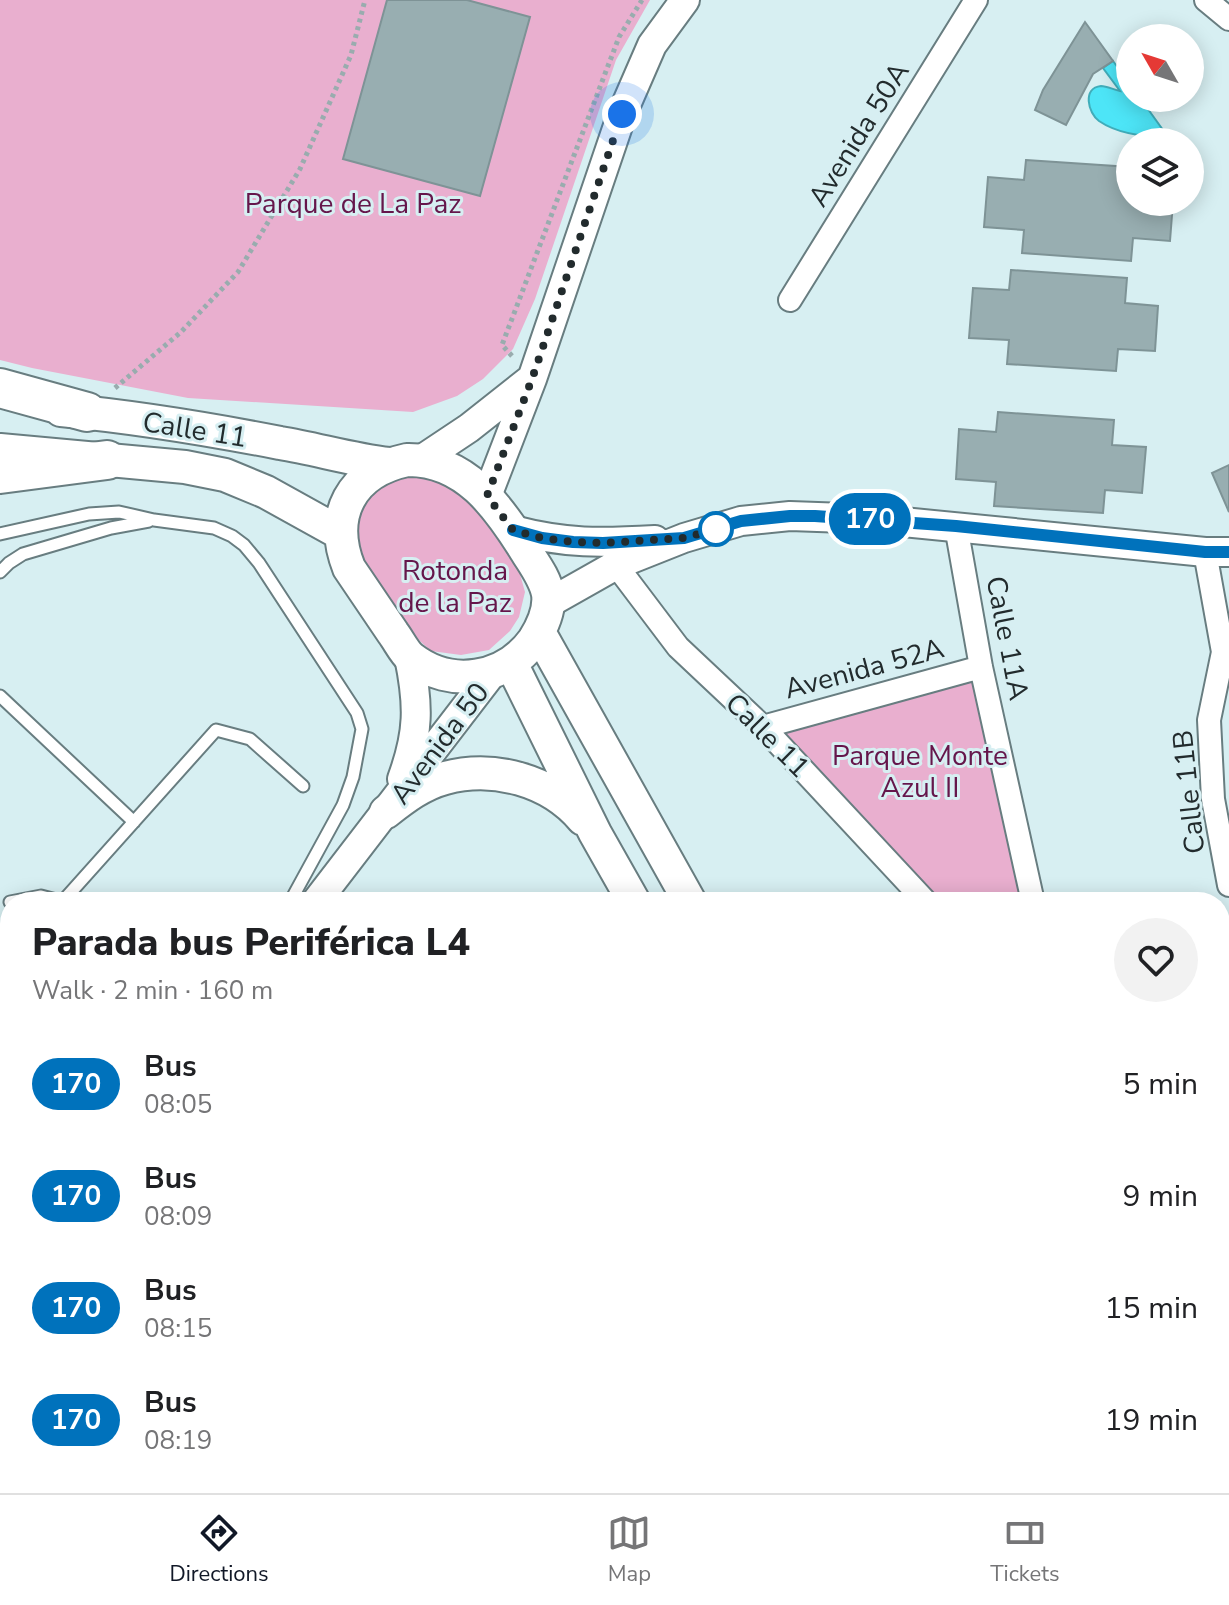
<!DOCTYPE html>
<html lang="en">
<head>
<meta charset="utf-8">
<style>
  body { margin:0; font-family:"Nunito Sans",sans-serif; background:#f2f2f2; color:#202124; height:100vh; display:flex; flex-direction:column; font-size:30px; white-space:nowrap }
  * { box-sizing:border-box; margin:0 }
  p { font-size:26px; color:#757577 }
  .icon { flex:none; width:44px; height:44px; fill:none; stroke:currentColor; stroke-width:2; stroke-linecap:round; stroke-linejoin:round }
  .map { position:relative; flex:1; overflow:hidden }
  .drawer { position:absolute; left:0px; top:892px; width:1230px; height:602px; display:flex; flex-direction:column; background:#fff; border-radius:32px 32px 0 0; box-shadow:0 4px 20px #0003 }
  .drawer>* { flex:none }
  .badge { padding:0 16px; border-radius:26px; font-size:28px; line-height:52px }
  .needle { width:52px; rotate:309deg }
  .buttons { position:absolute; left:1116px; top:24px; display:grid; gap:16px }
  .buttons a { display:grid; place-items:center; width:88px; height:88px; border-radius:50%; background:#fff; box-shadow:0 4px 20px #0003; font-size:40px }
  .you { position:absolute; width:40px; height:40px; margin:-20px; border:6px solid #fff; border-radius:50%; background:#1a73e8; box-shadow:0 0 0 12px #1a73e833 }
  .map>.badge { position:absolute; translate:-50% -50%; box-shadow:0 0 0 4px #fff }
  .round { display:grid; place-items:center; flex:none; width:84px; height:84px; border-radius:42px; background:#f2f2f2 }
  .overview { display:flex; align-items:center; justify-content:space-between; height:136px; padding:0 32px }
  h1 { font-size:38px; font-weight:800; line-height:60px }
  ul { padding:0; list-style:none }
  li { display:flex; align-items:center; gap:24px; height:112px; padding:0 32px }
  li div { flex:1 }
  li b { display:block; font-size:30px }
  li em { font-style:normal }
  li .badge { min-width:88px; font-weight:700; text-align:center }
  .tab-bar { display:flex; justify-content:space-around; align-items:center; height:112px; border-top:2px solid #e0e0e0; background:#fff; font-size:22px; color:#757577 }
  .tab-bar a { display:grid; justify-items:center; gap:4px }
  .tab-bar .active { color:#111827 }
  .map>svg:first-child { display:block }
  .built { fill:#c3e3e8 }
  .green { fill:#e9afcf }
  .water { fill:#4de5f7; stroke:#40adba; stroke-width:2 }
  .building { fill:#98aeb1; stroke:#7e9396; stroke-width:2 }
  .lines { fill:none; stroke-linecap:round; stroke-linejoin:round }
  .service-casing { stroke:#687d80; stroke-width:15 }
  .minor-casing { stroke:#687d80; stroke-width:26 }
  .tertiary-casing { stroke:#687d80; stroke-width:32 }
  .secondary-casing { stroke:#687d80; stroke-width:36 }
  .trunk-casing { stroke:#687d80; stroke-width:42 }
  .path { stroke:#99acae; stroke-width:5; stroke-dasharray:4 4; stroke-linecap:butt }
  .service { stroke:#fff; stroke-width:11 }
  .minor { stroke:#fff; stroke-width:22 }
  .tertiary { stroke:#fff; stroke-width:28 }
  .secondary { stroke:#fff; stroke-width:32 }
  .trunk { stroke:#fff; stroke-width:38 }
  .line-casing { stroke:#fff; stroke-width:18 }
  .line { stroke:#0072bc; stroke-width:12 }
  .walk { stroke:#222b2d; stroke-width:8; stroke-dasharray:0 14.4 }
  .stop-dot { fill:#fff; stroke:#0072bc; stroke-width:4 }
  .labels { text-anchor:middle; stroke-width:6; stroke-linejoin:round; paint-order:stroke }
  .street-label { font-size:28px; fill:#222b2d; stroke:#d7eff2 }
  .park-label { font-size:28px; fill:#65164b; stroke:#d7eff2 }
</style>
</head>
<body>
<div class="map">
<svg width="1229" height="1493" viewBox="0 0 1229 1493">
  <rect width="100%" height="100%" fill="#d7eff2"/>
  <path class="built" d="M326 1484H468L473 1493H317Z"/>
  <path class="green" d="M0 0H650L616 60 535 299 513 349 483 379 457 396 413 412 188 398 32 368 0 360Z
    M399 466 453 480 491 528 518 567 525 592 519 617 510 631 489 650 461 655 431 651 412 634 355 545 352 512Z
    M981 667 1033 902H932L763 727Z"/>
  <path class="water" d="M1113 61 1130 84V98H1140L1168 137C1145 137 1118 134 1099 121 1088 113 1082 88 1101 86 1107 86 1114 90 1120 91L1103 68Z"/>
  <path class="building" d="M387 0H467L530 17 480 196 343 159Z
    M1085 22 1113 61 1093 74 1066 125 1035 110 1043 90Z
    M1026 160 1130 167V202H1173L1170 241 1133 238 1131 261 1022 253 1024 230 984 227 988 177 1024 180Z
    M1011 270 1127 278 1125 303 1158 306 1155 351 1118 349 1116 371 1007 364 1009 340 969 338 973 288 1009 290Z
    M998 412 1114 420 1112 445 1146 447 1142 493 1105 490 1103 513 994 506 996 482 956 479 959 429 996 432Z
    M1229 465V512L1212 473Z"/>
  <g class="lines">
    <defs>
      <path id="service" d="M0 534 89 514 119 512 154 520 214 528 232 536 244 545 259 563 357 713 362 729 353 777 343 805 290 902
        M0 572 9 563 23 554 111 528 149 521
        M0 696 134 822
        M63 901 216 730 250 739 303 786
        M10 902 41 896 64 902
        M0 1069 10 1058"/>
      <path id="minor" d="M1206 0 1229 19
        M790 300 976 0
        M956 526 981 667 1033 902
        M1205 552 1223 652 1209 720 1213 799 1229 885
        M616 565 678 647 763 727 926 902
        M763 727 981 667
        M509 1490 520 1484
        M2 1493 12 1484
        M267 1493 277 1484"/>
      <path id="tertiary" d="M421 460 469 428 531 379
        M487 496 532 379 622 114 652 45 685 0
        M513 530C566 544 601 543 655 540
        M547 604 616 565 684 538 741 521 790 516 873 519 1205 552H1229
        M402 779C419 733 419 705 409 657
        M316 902 492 673
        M0 1241 10 1232"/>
      <path id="secondary" d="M61 410C135 417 208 429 280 443 317 449 352 460 389 464
        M0 450 185 467 225 475 266 492 340 533
        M407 460C465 459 498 506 526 551 534 564 545 578 548 594 550 609 542 627 534 640 505 680 451 689 411 658 404 652 399 641 393 633 379 612 364 590 349 568 328 515 351 472 407 460Z
        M539 632 690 902
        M511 663 595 833 634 902
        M386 812C404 798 422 784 445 778 494 765 550 780 583 819
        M965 1484 970 1493
        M1016 1484 1021 1493"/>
      <path id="trunk" d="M0 388 87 412
        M0 474 107 460"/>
    </defs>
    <use href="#service" class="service-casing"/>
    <use href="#minor" class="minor-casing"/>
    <use href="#tertiary" class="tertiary-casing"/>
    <use href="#secondary" class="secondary-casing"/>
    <use href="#trunk" class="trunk-casing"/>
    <path class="path" d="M512 356 502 345 619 37 642 0
      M115 388 181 332 238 272 300 169 351 55 365 0"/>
    <use href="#service" class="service"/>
    <use href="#minor" class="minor"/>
    <use href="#tertiary" class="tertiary"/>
    <use href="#secondary" class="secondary"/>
    <use href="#trunk" class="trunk"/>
  </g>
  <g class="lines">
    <defs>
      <path id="line" d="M513 530 542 538 573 542 603 543 684 538 741 521 790 516H815L956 526 1205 552H1229"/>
    </defs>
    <use href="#line" class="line-casing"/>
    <use href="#line" class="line"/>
    <path class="walk" d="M622 114 532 379 487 496 513 530 542 538 573 542 603 543 684 538 716 529"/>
  </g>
  <circle class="stop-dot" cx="716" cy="529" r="16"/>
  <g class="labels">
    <g class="street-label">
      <text transform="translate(858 134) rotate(-58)" y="10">Avenida 50A</text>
      <text transform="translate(195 429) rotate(9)" y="10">Calle 11</text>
      <text transform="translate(1008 638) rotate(79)" y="10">Calle 11A</text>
      <text transform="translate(864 668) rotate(-15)" y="10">Avenida 52A</text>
      <text transform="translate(768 735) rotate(45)" y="10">Calle 11</text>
      <text transform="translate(439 743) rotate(-53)" y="10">Avenida 50</text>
      <text transform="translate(1188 792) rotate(-96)" y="10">Calle 11B</text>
    </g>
    <g class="park-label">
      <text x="353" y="213">Parque de La Paz</text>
      <text x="455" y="580">Rotonda<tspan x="455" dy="32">de la Paz</tspan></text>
      <text x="920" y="765">Parque Monte<tspan x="920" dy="32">Azul II</tspan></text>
    </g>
  </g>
</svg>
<div class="buttons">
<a><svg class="needle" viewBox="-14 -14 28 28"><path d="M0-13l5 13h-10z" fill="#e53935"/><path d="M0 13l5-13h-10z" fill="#757577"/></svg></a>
<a><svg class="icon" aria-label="layers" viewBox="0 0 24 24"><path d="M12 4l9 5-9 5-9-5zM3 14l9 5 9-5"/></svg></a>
</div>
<div class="you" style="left:622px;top:114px"></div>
<b class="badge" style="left:870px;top:519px;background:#0072bc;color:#fff">170</b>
<section class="drawer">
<div class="overview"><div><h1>Parada bus Periférica L4</h1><p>Walk · 2 min · 160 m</p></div><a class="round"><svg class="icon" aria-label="heart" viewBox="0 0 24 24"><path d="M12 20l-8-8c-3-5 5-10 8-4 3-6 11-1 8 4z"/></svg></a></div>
<ul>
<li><span class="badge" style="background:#0072bc;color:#fff">170</span><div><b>Bus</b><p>08:05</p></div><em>5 min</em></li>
<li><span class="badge" style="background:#0072bc;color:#fff">170</span><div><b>Bus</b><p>08:09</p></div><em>9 min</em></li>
<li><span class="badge" style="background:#0072bc;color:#fff">170</span><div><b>Bus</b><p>08:15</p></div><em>15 min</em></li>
<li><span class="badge" style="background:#0072bc;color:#fff">170</span><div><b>Bus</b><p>08:19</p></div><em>19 min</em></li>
</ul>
</section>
</div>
<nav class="tab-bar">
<a class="active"><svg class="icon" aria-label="directions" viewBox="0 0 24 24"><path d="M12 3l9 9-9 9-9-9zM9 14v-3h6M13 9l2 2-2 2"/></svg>Directions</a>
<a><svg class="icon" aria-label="map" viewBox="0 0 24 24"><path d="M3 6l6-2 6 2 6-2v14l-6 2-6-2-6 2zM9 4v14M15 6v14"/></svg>Map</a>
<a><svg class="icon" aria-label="tickets" viewBox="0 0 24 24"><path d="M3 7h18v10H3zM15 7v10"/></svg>Tickets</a>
</nav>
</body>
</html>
